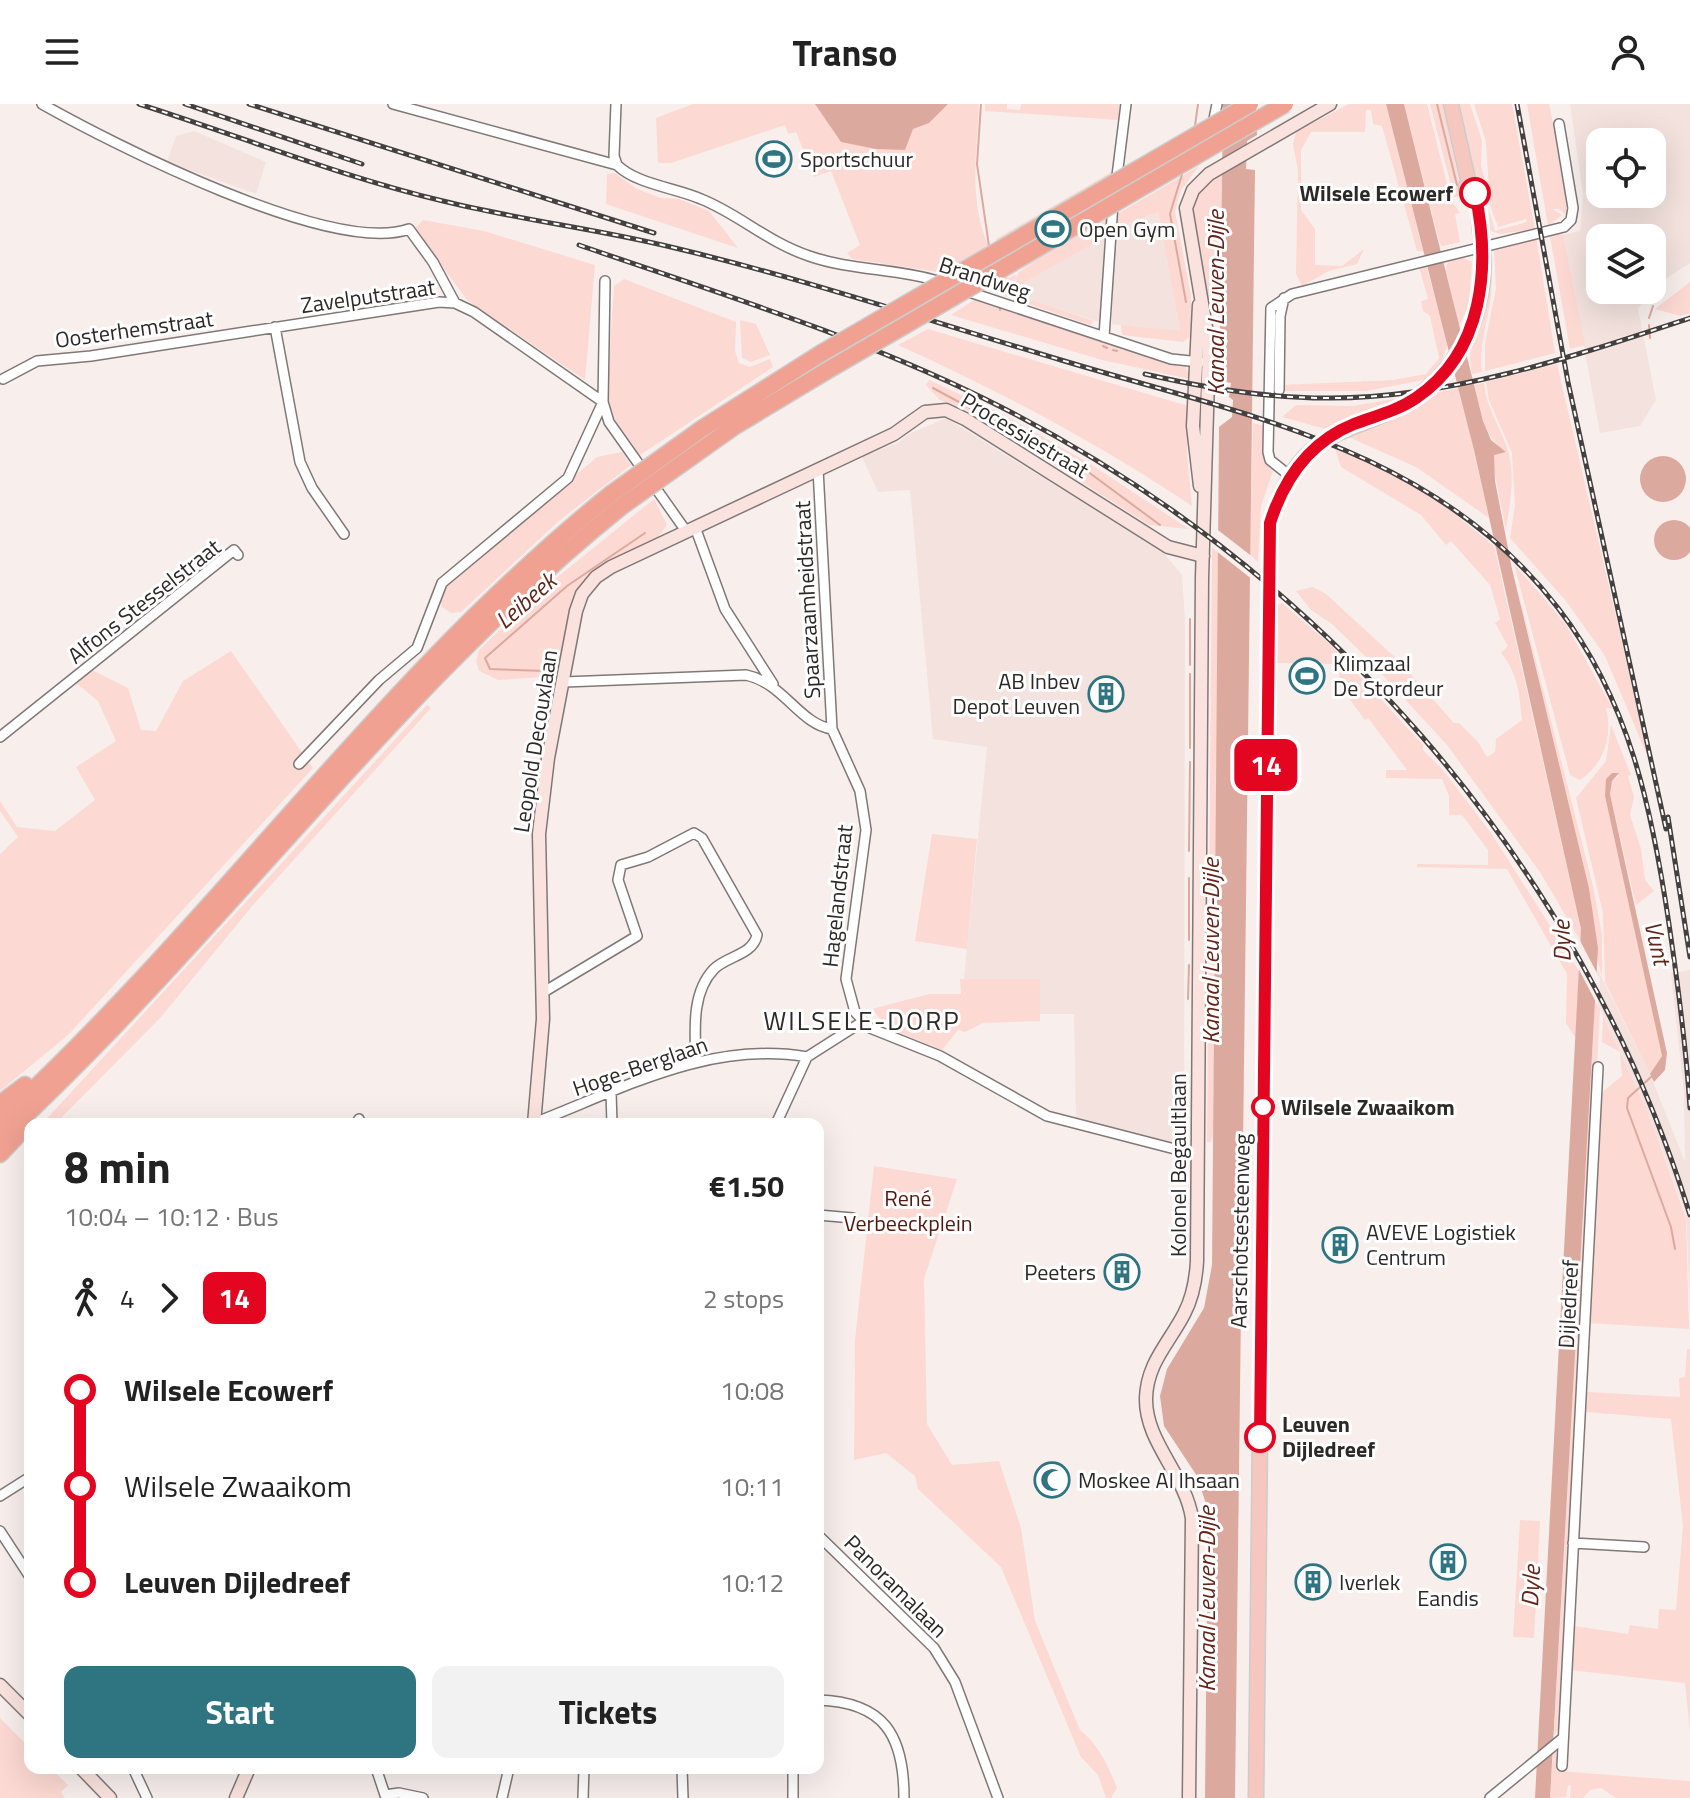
<!DOCTYPE html>
<html lang="en">
<head>
<meta charset="utf-8">
<style>
  body { margin:0; font-family:"Titillium Web",sans-serif; background:#f2f2f2; color:#222; height:100vh; display:flex; flex-direction:column; font-size:30px; white-space:nowrap }
  * { box-sizing:border-box; margin:0 }
  p { font-size:26px; color:#767676 }
  .icon { flex:none; width:44px; height:44px; fill:none; stroke:currentColor; stroke-width:2; stroke-linecap:round; stroke-linejoin:round }
  .map { position:relative; flex:1; overflow:hidden }
  .details { position:absolute; left:24px; top:1014px; width:800px; height:656px; display:flex; flex-direction:column; background:#fff; border-radius:16px; box-shadow:0 8px 32px #0002 }
  .details>* { flex:none }
  .badge { padding:0 16px; border-radius:12px; font-size:28px; line-height:52px }
  .fabs { position:absolute; left:1586px; top:24px; display:grid; gap:16px }
  .fabs a { display:grid; place-items:center; width:80px; height:80px; border-radius:16px; background:#fff; box-shadow:0 8px 32px #0002; font-size:40px }
  .map>.badge { position:absolute; translate:-50% -50%; box-shadow:0 0 0 4px #fff }
  .legs { display:flex; align-items:center; gap:12px; height:88px; padding:0 40px; font-size:26px }
  .legs p { margin-inline-start:auto }
  .headline { display:flex; align-items:center; justify-content:space-between; height:136px; padding:0 40px }
  h1 { font-size:44px; font-weight:700; line-height:60px }
  .button { display:flex; gap:16px; margin-top:auto; padding:16px 40px }
  .button a { flex:1; height:92px; border-radius:16px; background:#2e7481; color:#fff; font-size:32px; font-weight:700; line-height:92px; text-align:center }
  .button a+a { background:#f2f2f2; color:#222 }
  ul { padding:0 40px; list-style:none }
  li { display:flex; align-items:center; gap:28px; height:96px; font-size:30px }
  li i { display:grid; place-items:center; width:12px; height:100%; margin:0 10px; background:currentColor }
  li i::after { content:''; width:20px; height:20px; margin:-10px; border:6px solid; border-radius:50%; background:#fff }
  li p { margin-inline-start:auto }
  li:first-child i { background:linear-gradient(#0000 50%,currentColor 0) }
  li:last-child i { background:linear-gradient(currentColor 50%,#0000 0) }
  header { display:flex; justify-content:space-between; align-items:center; height:104px; padding:0 40px; background:#fff; font-size:36px; font-weight:700 }
  .map>svg:first-child { display:block }
  .built { fill:#f3e2de; fill-rule:evenodd }
  .green { fill:#fcd9d2 }
  .water { fill:#dca99f }
  .pier { fill:#f8efed }
  .lines { fill:none; stroke-linecap:round; stroke-linejoin:round }
  .stream { stroke:#dca99f; stroke-width:2 }
  .street-casing { stroke:#807877; stroke-width:12 }
  .secondary-casing { stroke:#807877; stroke-width:15 }
  .primary-casing { stroke:#cccccb; stroke-width:17 }
  .highway-casing { stroke:#cccccb; stroke-width:19 }
  .street { stroke:#fff; stroke-width:9 }
  .secondary { stroke:#fae3de; stroke-width:12 }
  .primary { stroke:#f6c7be; stroke-width:14 }
  .highway { stroke:#f0a192; stroke-width:16 }
  .rail-casing { stroke:#44403f; stroke-width:5 }
  .rail { stroke:#fefefe; stroke-width:2; stroke-dasharray:6; stroke-linecap:butt }
  .highway-bridge-casing { stroke:#cccccb; stroke-width:19; stroke-linecap:butt }
  .highway-bridge { stroke:#f0a192; stroke-width:16 }
  .line-1-casing { stroke:#fff; stroke-width:18 }
  .line-1 { stroke:#e40521; stroke-width:12 }
  .stop-1-dot { fill:#fff; stroke:#e40521; stroke-width:4 }
  .labels { text-anchor:middle; stroke-width:6; stroke-linejoin:round; paint-order:stroke }
  .poi-label { font-size:22px; fill:#2c2928; stroke:#fefefe; text-anchor:start }
  .stop-label { font-size:22px; font-weight:bold; fill:#2c2928; stroke:#fefefe; text-anchor:start }
  .street-label { font-size:22px; fill:#2c2928; stroke:#fefefe }
  .park-label { font-size:22px; fill:#55180f; stroke:#fefefe }
  .water-label { font-size:24px; font-style:italic; fill:#63251a; stroke:#fefefe }
  .quarter-label { font-size:26px; letter-spacing:2px; fill:#2c2928; stroke:#fefefe }
</style>
</head>
<body>
<header><svg class="icon" aria-label="menu" viewBox="0 0 24 24"><path d="M4 6h16M4 12h16M4 18h16"/></svg>Transo<svg class="icon" aria-label="person" viewBox="0 0 24 24"><circle cx="12" cy="8" r="4"/><path d="M4 21q1-7 8-7t8 7"/></svg></header>
<div class="map">
<svg width="1690" height="1694" viewBox="0 0 1690 1694">
  <rect width="100%" height="100%" fill="#f8efed"/>
  <path class="built" d="M1570 0H1690V159L1656 181 1638 205 1656 296 1640 322 1600 329 1563 131 1580 127 1583 91ZM1600 38H1652V90H1600ZM1600 134H1652V186H1600Z
    M194 27 266 58 256 90 167 58 176 32Z
    M1158 108 1180 228 1112 220 1114 125Z
    M1105 132 1103 219 1007 189Z
    M946 314 1163 448 1182 471 1185 515 1184 1045 1076 1014 1074 910H1040V875H964L987 643 933 635 910 386 878 388 861 351 898 339 909 330Z
    M1596 862 1650 970 1685 1058 1684 988 1671 869 1690 866V1197L1686 1110 1648 1008 1595 894Z"/>
  <path class="green" d="M693 0H979C977 45 969 93 986 136 991 149 1001 162 1008 174L1017 170 1012 180 1019 168 1037 157 1010 171 996 135 1115 66 1106 132 1008 188 1094 217 1090 221 933 167 852 155 847 149 860 141 831 67 814 73 796 28 788 30 785 21 671 59H658L656 14Z
    M985 0H1007V5L1020 6 1021 0H1121L1119 16 985 7Z
    M1349 0H1386L1423 147H1417L1382 22 1373 20 1371 6H1366L1365 28H1311L1301 46V106L1315 125V161L1342 162 1364 145 1357 160 1329 167 1302 182 1296 170 1298 67 1293 40 1296 28Z
    M1404 0H1427L1451 96 1460 109 1455 110 1460 138 1442 142 1439 137Z
    M1430 0H1443L1462 91 1454 93Z
    M1458 0H1470L1482 37 1481 61 1487 86 1480 88 1476 80Z
    M1474 0H1512L1535 125 1501 130 1490 127 1489 106 1495 127 1527 118 1526 115 1498 123 1490 101 1486 38Z
    M1527 0H1549L1567 87 1566 111 1559 105H1552L1562 111 1548 122Z
    M1199 62 1181 86 1175 107 1191 192V232L1183 238 1122 231 1121 221 1180 227 1158 108 1114 125V112Z
    M615 69 637 85 661 94 679 95 709 107 738 144 606 100 607 70Z
    M1222 69 1220 227 1217 206H1208L1193 103 1201 85Z
    M423 116 484 127 595 161 585 276 468 197 414 125Z
    M1559 130 1563 131 1585 241 1570 245 1550 132Z
    M1536 132 1555 249 1485 267V239L1496 185 1494 147Z
    M1461 153 1472 158 1469 201 1459 222 1446 167 1448 155Z
    M1426 161 1448 240 1441 258 1424 276 1366 287H1282V281L1393 276 1426 270 1439 254 1430 212 1423 207 1421 197 1428 195 1419 163Z
    M1491 166C1496 201 1477 233 1482 268L1472 270C1464 236 1486 199 1491 166Z
    M624 175 736 218 735 247 739 259 750 263 770 255 773 263 640 351 614 314 607 292 614 182Z
    M1690 178V209L1680 212 1655 205Z
    M977 194 1118 241 1123 247 1127 244 1185 261 1190 275 1102 256 951 211Z
    M740 216 756 220 770 251 751 258 742 254Z
    M928 225 1188 302 1187 351 1192 402C1098 339 1001 288 898 241Z
    M1557 260 1650 658 1605 552 1566 497 1510 434 1515 401 1512 349 1489 296 1486 278Z
    M929 276 1006 312 1089 359 1189 425 1149 421 969 307 940 296 926 281Z
    M1484 279C1486 302 1497 317 1505 338 1517 367 1510 398 1506 426L1492 356 1495 349 1507 348C1483 334 1481 307 1474 281Z
    M1460 284 1489 414 1416 363 1344 331 1428 290Z
    M1405 293 1329 326 1282 313 1296 301 1353 302Z
    M1253 319 1264 322V358L1273 367 1261 402 1258 458 1250 451Z
    M1335 345 1366 357 1433 392 1494 442 1581 825V838L1540 768 1447 641 1366 553 1332 520 1311 506 1296 487 1313 483 1326 490 1399 557 1454 619H1459L1478 638 1487 653 1495 648 1496 635 1522 616C1520 595 1518 568 1501 549L1508 542 1495 519 1500 515 1490 481 1451 437 1446 441 1421 411 1341 363Z
    M622 348 631 361 560 416 461 508 451 509 442 503 439 494 444 483 597 353Z
    M654 395 667 421 659 432 593 466 580 481 570 505 558 572 498 576 479 567 476 557 479 546 539 488Z
    M1212 443 1219 449 1213 1030 1211 1038H1207Z
    M1511 459 1593 782 1602 831V871C1596 861 1592 801 1589 784Z
    M1514 460 1565 519 1613 605 1606 604C1613 633 1604 660 1580 676L1570 671Z
    M1282 499 1330 540 1423 641V646L1443 666 1491 729 1579 867 1576 935 1566 919 1567 870 1507 765 1417 763V760L1488 761V746L1462 711H1449V692L1442 675 1386 674V666H1407L1368 614 1365 616 1339 581V560L1277 559 1278 501Z
    M231 547 313 664 68 931 0 987V750L18 733 0 707V697L17 723 55 727 95 696 76 663 116 637 98 597 76 579 92 566 128 584 141 626 156 627 183 577Z
    M427 601 431 604 253 801 161 913 55 1020H42Z
    M1611 621 1631 671 1628 672 1634 693 1630 711 1641 745 1645 776 1654 787 1636 801 1610 690 1612 677 1619 671 1612 669 1605 692 1662 952 1650 970 1605 878 1603 809 1576 694 1606 657Z
    M932 730 977 735 967 845 915 837Z
    M960 875H1040V917L983 919 965 928 958 926 942 946 888 924 872 905 929 890H961Z
    M1595 896 1600 905 1597 961 1559 1624 1554 1631Z
    M1603 912 1648 1008 1686 1114 1689 1225 1587 1219 1600 990 1622 972 1620 948 1602 938Z
    M874 1062 957 1075 924 1175 927 1320 952 1361 999 1357 1021 1424 1035 1517 1080 1626C1098 1640 1109 1663 1117 1684L1111 1694H1106L1098 1671 1081 1653 1001 1463 918 1385 915 1372 886 1349 854 1356 855 1236Z
    M1687 1245H1690V1627L1685 1579 1570 1566 1574 1522 1628 1530 1630 1521 1658 1525 1659 1505 1676 1506 1683 1422 1671 1315 1586 1308 1587 1288 1680 1293 1679 1274 1685 1273Z
    M1520 1416 1540 1417 1534 1534 1513 1533Z
    M0 1614 30 1644V1664H50L68 1681 61 1688 65 1694H0Z
    M1556 1647 1558 1667 1690 1677V1694H1616L1601 1684 1590 1686 1583 1694H1570L1571 1682 1568 1681 1566 1693 1550 1694 1553 1650Z"/>
  <path class="water" d="M815 0H948L929 19 913 25 905 46 876 45 841 38Z
    M1223 0H1256L1257 31 1247 37 1246 65 1255 66 1235 1694H1205L1208 1406 1197 1372 1164 1322 1160 1292 1167 1265 1204 1204 1212 1161 1219 323 1232 313 1233 296 1229 293 1231 279 1222 277V249L1228 237 1220 227Z
    M1386 0H1404L1483 317 1491 336 1506 348 1494 351 1495 377 1512 465 1589 784 1598 844 1550 1694H1535L1581 825 1474 346Z
    M1640 375a23 23 0 1 1 46 0a23 23 0 1 1-46 0Z
    M1654 436a20 20 0 1 1 40 0a20 20 0 1 1-40 0Z
    M1612 669H1619L1612 677 1610 690 1667 949 1665 966 1654 978 1650 970 1662 952 1605 692 1606 675Z"/>
  <path class="pier" d="M1214 423 1254 454 1253 476 1215 446Z
    M1577 831 1600 875 1598 902 1576 860Z"/>
  <g class="lines">
    <path class="stream" d="M981 0 977 60 989 142
      M1437 0 1457 81
      M1195 22 1198 0
      M1183 67 1170 110 1186 198
      M994 176 996 186
      M1000 203V206
      M1649 214 1653 202
      M1649 221 1650 234
      M1103 242 1107 244
      M1113 246 1117 247
      M933 284 1087 367 1160 421
      M1190 561V515
      M545 567 490 565 485 554 567 482 645 429
      M1190 644V570
      M1189 747 1190 658
      M1189 836V774
      M1188 895 1189 861
      M1651 973 1628 994 1627 1004 1671 1123 1675 1145"/>
    <defs>
      <path id="street" d="M42 0C113 40 332 152 409 125L433 158 455 199
        M393 0 617 61C636 80 676 84 701 95 739 110 767 138 809 152 852 167 898 164 941 178
        M616 0 614 52 617 61
        M1213 20 1217 0
        M1116 80 1126 0
        M605 177 603 298 609 318 686 427
        M966 187 1171 255 1200 258
        M275 223 300 358 312 384 344 430
        M1104 233 1113 99
        M3 275 37 257 91 252 439 198 455 199 474 208 603 298
        M1279 286 1280 212 1284 194
        M818 365 832 625 860 687 866 726 846 875 855 908 870 924 940 952 1047 1012 1198 1051
        M1290 372 1270 356 1268 348 1271 204 1292 190 1564 123 1571 116 1573 104 1559 20
        M695 423 725 505 773 580
        M564 578 746 571C784 579 799 620 832 625
        M0 633 234 446 238 451
        M299 660 379 576 417 544 442 479 568 374 603 298
        M542 889 637 832 618 776 621 761 648 753 694 729 702 734 757 831C753 851 727 852 714 865 691 889 695 927 696 957
        M611 988 612 1020
        M534 1019C622 985 710 936 807 953
        M356 1020 359 1015
        M776 1020 807 953 862 918
        M818 1111 853 1114
        M0 1392 30 1373
        M0 1427 30 1473
        M818 1431 934 1544 955 1578 998 1694
        M1573 1439 1644 1443
        M818 1596C884 1598 904 1631 904 1694
        M1562 1662 1598 963
        M133 1664 147 1694
        M376 1664 385 1691 399 1689 423 1694
        M682 1664 683 1694
        M502 1694 509 1664
        M583 1694 584 1664
        M793 1694V1664
        M1490 1694 1563 1634"/>
      <path id="secondary" d="M1199 201 1193 322 1200 382
        M534 1020 543 915 539 730 548 654 576 507 582 490 596 473 611 463 894 330 925 308 946 306 965 315 1168 443 1203 452
        M0 1581 30 1611
        M81 1664 110 1694
        M236 1694 249 1664
        M1189 1694 1192 1414C1185 1370 1145 1338 1146 1294 1147 1259 1169 1239 1184 1210 1193 1193 1196 1176 1197 1157L1202 474 1209 241 1186 104 1193 86 1209 70 1330 0"/>
      <path id="primary" d="M1451 0 1468 76 1466 83
        M1256 1694 1270 419C1279 392 1289 366 1312 346 1337 325 1365 320 1394 306 1457 277 1494 201 1481 133 1477 115 1482 89 1468 76"/>
      <path id="highway" d="M0 1000 25 981
        M0 1017C215 820 383 573 611 390
        M0 1035C218 835 390 588 622 402
        M0 1050 19 1030"/>
    </defs>
    <use href="#street" class="street-casing"/>
    <use href="#secondary" class="secondary-casing"/>
    <use href="#primary" class="primary-casing"/>
    <use href="#highway" class="highway-casing"/>
    <use href="#street" class="street"/>
    <use href="#secondary" class="secondary"/>
    <use href="#primary" class="primary"/>
    <use href="#highway" class="highway"/>
    <defs>
      <path id="rail" d="M139 0C240 32 339 72 443 97 520 116 598 125 675 144 805 175 933 218 1061 256 1243 311 1435 344 1558 504 1630 597 1652 706 1669 820 1678 881 1686 942 1690 1004
        M185 0 362 60
        M249 0 654 129
        M1517 0 1568 278 1666 725
        M579 141C715 188 855 231 985 295 1317 458 1580 756 1690 1111
        M1145 270C1205 284 1265 294 1327 294 1449 295 1575 252 1690 214
        M1668 713 1690 853"/>
    </defs>
    <use href="#rail" class="rail-casing"/>
    <use href="#rail" class="rail"/>
    <defs>
      <path id="highway-bridge" d="M611 390 703 324 820 250 1250 0
        M622 402 735 322 828 266 1285 0"/>
    </defs>
    <use href="#highway-bridge" class="highway-bridge-casing"/>
    <use href="#highway-bridge" class="highway-bridge"/>
  </g>
  <g class="lines">
    <defs>
      <path id="line-1" d="M1260 1333 1270 419C1284 375 1309 338 1354 320 1375 312 1397 307 1416 294 1484 248 1491 162 1475 89"/>
    </defs>
    <use href="#line-1" class="line-1-casing"/>
    <use href="#line-1" class="line-1"/>
  </g>
  <defs>
    <symbol id="stadium-ring" viewBox="-11 -11 22 22"><circle r="9.5" fill="#fefefe" stroke="#2e7481" stroke-width="1.5"/><path d="M0-5a6.5 5 0 1 0 0 10a6.5 5 0 1 0 0-10ZM-3.5-1.8h7v3.6h-7Z" fill="#2e7481"/></symbol>
    <symbol id="building-ring" viewBox="-11 -11 22 22"><circle r="9.5" fill="#fefefe" stroke="#2e7481" stroke-width="1.5"/><path d="M-4-6H4V6H1V3H-1V6H-4ZM-2.5-4.3h1.7v1.8h-1.7ZM.8-4.3h1.7v1.8H.8ZM-2.5-1h1.7V.8h-1.7ZM.8-1h1.7V.8H.8Z" fill="#2e7481"/></symbol>
    <symbol id="mosque-ring" viewBox="-11 -11 22 22"><circle r="9.5" fill="#fefefe" stroke="#2e7481" stroke-width="1.5"/><path d="M3.5-4.9A6 6 0 1 0 3.5 4.9A5 5 0 1 1 3.5-4.9Z" fill="#2e7481"/></symbol>
  </defs>
  <g fill-rule="evenodd">
    <use href="#stadium-ring" x="754" y="35" width="40" height="40"/>
    <use href="#stadium-ring" x="1033" y="105" width="40" height="40"/>
    <use href="#stadium-ring" x="1287" y="552" width="40" height="40"/>
    <use href="#building-ring" x="1086" y="570" width="40" height="40"/>
    <use href="#building-ring" x="1320" y="1121" width="40" height="40"/>
    <use href="#building-ring" x="1102" y="1148" width="40" height="40"/>
    <use href="#mosque-ring" x="1032" y="1356" width="40" height="40"/>
    <use href="#building-ring" x="1428" y="1438" width="40" height="40"/>
    <use href="#building-ring" x="1293" y="1458" width="40" height="40"/>
  </g>
  <g class="stop-1-dot">
    <circle cx="1475" cy="89" r="14"/>
    <circle cx="1263" cy="1003" r="10"/>
    <circle cx="1260" cy="1333" r="14"/>
  </g>
  <g class="labels">
    <g class="poi-label">
      <text x="800" y="63">Sportschuur</text>
      <text x="1079" y="133">Open Gym</text>
      <text x="1333" y="567">Klimzaal<tspan x="1333" dy="25">De Stordeur</tspan></text>
      <text x="1080" y="585" text-anchor="end">AB Inbev<tspan x="1080" dy="25">Depot Leuven</tspan></text>
      <text x="1366" y="1136">AVEVE Logistiek<tspan x="1366" dy="25">Centrum</tspan></text>
      <text x="1096" y="1176" text-anchor="end">Peeters</text>
      <text x="1078" y="1384">Moskee Al Ihsaan</text>
      <text x="1339" y="1486">Iverlek</text>
      <text x="1448" y="1502" text-anchor="middle">Eandis</text>
    </g>
    <g class="stop-label">
      <text x="1453" y="97" text-anchor="end">Wilsele Ecowerf</text>
      <text x="1281" y="1011">Wilsele Zwaaikom</text>
      <text x="1282" y="1328">Leuven<tspan x="1282" dy="25">Dijledreef</tspan></text>
    </g>
    <g class="street-label">
      <text transform="translate(985 174) rotate(18)" y="8">Brandweg</text>
      <text transform="translate(368 192) rotate(-8)" y="8">Zavelputstraat</text>
      <text transform="translate(134 225) rotate(-8)" y="8">Oosterhemstraat</text>
      <text transform="translate(1025 331) rotate(31)" y="8">Processiestraat</text>
      <text transform="translate(807 496) rotate(-93)" y="8">Spaarzaamheidstraat</text>
      <text transform="translate(144 497) rotate(-38)" y="8">Alfons Stesselstraat</text>
      <text transform="translate(535 637) rotate(-81)" y="8">Leopold Decouxlaan</text>
      <text transform="translate(837 792) rotate(-84)" y="8">Hagelandstraat</text>
      <text transform="translate(640 962) rotate(-19)" y="8">Hoge-Berglaan</text>
      <text transform="translate(1178 1061) rotate(-90)" y="8">Kolonel Begaultlaan</text>
      <text transform="translate(1240 1127) rotate(-89)" y="8">Aarschotsesteenweg</text>
      <text transform="translate(1568 1200) rotate(-87)" y="8">Dijledreef</text>
      <text transform="translate(896 1482) rotate(45)" y="8">Panoramalaan</text>
    </g>
    <g class="park-label">
      <text x="908" y="1102">René<tspan x="908" dy="25">Verbeeckplein</tspan></text>
    </g>
    <g class="water-label">
      <text transform="translate(1216 199) rotate(-90)" y="8">Kanaal Leuven-Dijle</text>
      <text transform="translate(526 497) rotate(-41)" y="8">Leibeek</text>
      <text transform="translate(1562 837) rotate(-92)" y="8">Dyle</text>
      <text transform="translate(1657 839) rotate(77)" y="8">Vunt</text>
      <text transform="translate(1211 847) rotate(-90)" y="8">Kanaal Leuven-Dijle</text>
      <text transform="translate(1531 1482) rotate(-87)" y="8">Dyle</text>
      <text transform="translate(1207 1495) rotate(-90)" y="8">Kanaal Leuven-Dijle</text>
    </g>
    <g class="quarter-label">
      <text x="862" y="926">WILSELE-DORP</text>
    </g>
  </g>
</svg>
<div class="fabs">
<a><svg class="icon" aria-label="locate" viewBox="0 0 24 24"><circle cx="12" cy="12" r="6"/><path d="M12 2v4M12 18v4M2 12h4M18 12h4"/></svg></a>
<a><svg class="icon" aria-label="layers" viewBox="0 0 24 24"><path d="M12 4l9 5-9 5-9-5zM3 14l9 5 9-5"/></svg></a>
</div>
<b class="badge" style="left:1266px;top:661px;background:#e40521;color:#fff">14</b>
<section class="details">
<div class="headline"><div><h1>8 min</h1><p>10:04 – 10:12 · Bus</p></div><b>€1.50</b></div>
<div class="legs"><svg class="icon" aria-label="walk" viewBox="0 0 24 24"><circle cx="13" cy="4" r="2"/><path d="M13 8l-2 6 4 7M11 14l-3 7M7 12l3-4h3l4 4"/></svg>4<svg class="icon" aria-label="forward" viewBox="0 0 24 24"><path d="M9 5l7 7-7 7"/></svg><b class="badge" style="background:#e40521;color:#fff">14</b><p>2 stops</p></div>
<ul>
<li><i style="color:#e40521"></i><b>Wilsele Ecowerf</b><p>10:08</p></li>
<li><i style="color:#e40521"></i><span>Wilsele Zwaaikom</span><p>10:11</p></li>
<li><i style="color:#e40521"></i><b>Leuven Dijledreef</b><p>10:12</p></li>
</ul>
<div class="button"><a>Start</a><a>Tickets</a></div>
</section>
</div>
</body>
</html>
